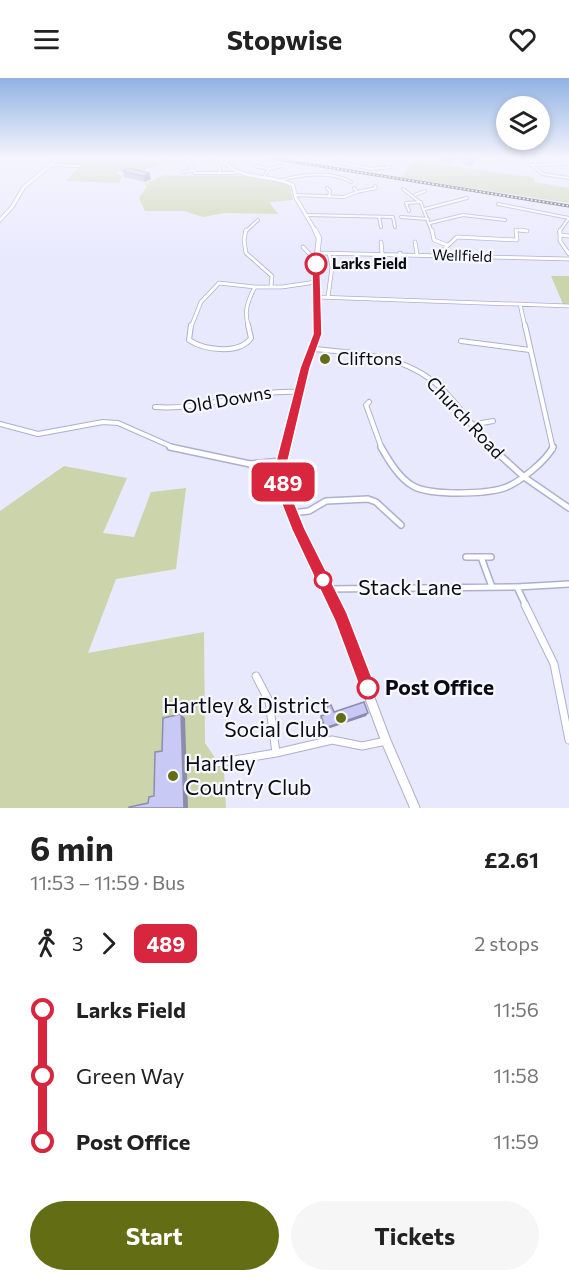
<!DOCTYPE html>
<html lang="en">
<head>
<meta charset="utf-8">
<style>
  body { margin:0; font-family:Commissioner,sans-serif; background:#f6f6f6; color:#222; height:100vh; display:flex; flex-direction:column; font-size:22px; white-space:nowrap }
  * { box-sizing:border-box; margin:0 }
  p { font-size:20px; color:#767676 }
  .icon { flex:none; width:33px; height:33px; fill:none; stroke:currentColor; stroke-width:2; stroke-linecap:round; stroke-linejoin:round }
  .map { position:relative; height:730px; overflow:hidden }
  .side { display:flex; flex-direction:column; background:#fff; flex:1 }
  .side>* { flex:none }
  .badge { padding:0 12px; border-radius:9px; font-size:21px; line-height:39px }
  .controls { position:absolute; left:496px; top:18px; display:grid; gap:12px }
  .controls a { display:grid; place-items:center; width:54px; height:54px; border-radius:50%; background:#fff; box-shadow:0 3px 9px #0003; font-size:30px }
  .map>.badge { position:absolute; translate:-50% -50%; box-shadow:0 0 0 3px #fff }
  .legs { display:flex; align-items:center; gap:9px; height:66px; padding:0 30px; font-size:20px }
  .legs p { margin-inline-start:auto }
  .head { display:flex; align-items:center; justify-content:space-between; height:102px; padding:0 30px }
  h1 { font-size:33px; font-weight:700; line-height:45px }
  .primary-button { display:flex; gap:12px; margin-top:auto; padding:12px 30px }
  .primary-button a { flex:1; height:69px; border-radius:36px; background:#626d14; color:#fff; font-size:24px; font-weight:700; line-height:69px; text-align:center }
  .primary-button a+a { background:#f6f6f6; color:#222 }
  ul { padding:0 30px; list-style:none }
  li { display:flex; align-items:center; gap:21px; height:66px; font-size:22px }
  li i { display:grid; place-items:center; width:9px; height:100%; margin:0 8px; background:currentColor }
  li i::after { content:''; width:15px; height:15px; margin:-8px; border:4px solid; border-radius:50%; background:#fff }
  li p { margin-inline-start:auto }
  li:first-child i { background:linear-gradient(#0000 50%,currentColor 0) }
  li:last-child i { background:linear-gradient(currentColor 50%,#0000 0) }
  header { display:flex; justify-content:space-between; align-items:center; height:78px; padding:0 30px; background:#fff; font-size:27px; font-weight:700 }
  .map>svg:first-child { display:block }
  .green { fill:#ccd4ab }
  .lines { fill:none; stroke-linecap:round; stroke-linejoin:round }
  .minor-far4-casing { stroke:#aeafd0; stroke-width:4 }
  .minor-far3-casing { stroke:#aeafd0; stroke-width:4.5 }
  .minor-far2-casing { stroke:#aeafd0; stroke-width:6 }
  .minor-far1-casing { stroke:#aeafd0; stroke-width:8 }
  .minor-casing { stroke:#aeafd0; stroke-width:9 }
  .tertiary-far4-casing { stroke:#aeafd0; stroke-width:4.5 }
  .tertiary-far3-casing { stroke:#aeafd0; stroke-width:6 }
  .tertiary-far2-casing { stroke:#aeafd0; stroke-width:8 }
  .tertiary-far1-casing { stroke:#aeafd0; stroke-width:9 }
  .tertiary-casing { stroke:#aeafd0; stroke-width:11 }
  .minor-far4 { stroke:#fff; stroke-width:2 }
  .minor-far3 { stroke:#fff; stroke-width:3 }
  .minor-far2 { stroke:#fff; stroke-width:4 }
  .minor-far1 { stroke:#fff; stroke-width:5 }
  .minor { stroke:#fff; stroke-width:7 }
  .tertiary-far4 { stroke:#fff; stroke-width:3 }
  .tertiary-far3 { stroke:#fff; stroke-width:4.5 }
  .tertiary-far2 { stroke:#fff; stroke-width:5 }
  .tertiary-far1 { stroke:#fff; stroke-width:7 }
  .tertiary { stroke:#fff; stroke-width:9 }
  .rail-casing { stroke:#383946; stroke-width:3 }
  .rail { stroke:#f7f7fe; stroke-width:1.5; stroke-dasharray:2; stroke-linecap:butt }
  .wall { fill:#acadd3 }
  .shaded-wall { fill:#8c8dac }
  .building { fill:#c8c9f5; stroke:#8c8dac; stroke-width:1.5 }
  .line-1 { fill:#d7263d; stroke:#fff; stroke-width:1.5 }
  .stop-1-dot { fill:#fff; stroke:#d7263d; stroke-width:3 }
  .poi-dot { fill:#626d14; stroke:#f7f7fe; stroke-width:2 }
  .labels { text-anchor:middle; stroke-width:4.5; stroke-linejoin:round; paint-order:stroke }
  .far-street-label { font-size:15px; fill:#0a0a15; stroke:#f7f7fe }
  .far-stop-label { font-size:15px; font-weight:bold; fill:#0a0a15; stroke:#f7f7fe; text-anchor:start }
  .poi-label { font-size:18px; fill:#0a0a15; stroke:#f7f7fe; text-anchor:start }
  .street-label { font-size:18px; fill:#0a0a15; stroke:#f7f7fe }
  .near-street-label { font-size:21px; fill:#0a0a15; stroke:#f7f7fe }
  .near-stop-label { font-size:21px; font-weight:bold; fill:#0a0a15; stroke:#f7f7fe; text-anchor:start }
  .near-poi-label { font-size:21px; fill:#0a0a15; stroke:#f7f7fe; text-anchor:end }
</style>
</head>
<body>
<header><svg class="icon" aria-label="menu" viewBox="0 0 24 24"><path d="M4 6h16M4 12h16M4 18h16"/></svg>Stopwise<svg class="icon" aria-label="heart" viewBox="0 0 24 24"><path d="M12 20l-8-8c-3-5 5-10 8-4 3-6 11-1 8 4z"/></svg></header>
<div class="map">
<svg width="569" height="730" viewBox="0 0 569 730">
  <rect width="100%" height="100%" fill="#e8e9fd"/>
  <path class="green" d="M61 80C93 80 133 73 162 87L136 94 125 91 116 95 122 98 119 105 66 103 80 88 54 86Z
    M414 83 533 99 535 104 569 110V125L399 99 404 98Z
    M164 97C206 100 249 92 290 107L293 122 269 124 278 136 224 135 203 139 184 133H145L139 120 147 108 144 106Z
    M551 198H569V226H563Z
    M64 388 127 400 103 455 134 459 151 414 186 410 176 491 116 501 88 575 204 554 205 665 224 693 226 730H0V433Z"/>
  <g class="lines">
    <defs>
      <path id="minor-far4" d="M184 80 195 95H236
        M213 80 220 90 219 96
        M310 80 315 81
        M334 80 337 84 371 91 390 89
        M561 80 569 86
        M156 82 168 80
        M250 84 255 88 269 91 263 100
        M569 86 531 87 543 96 569 100
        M52 87 79 88
        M269 91 281 88
        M183 94 193 92
        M282 102C302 96 332 93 351 104
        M327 110 330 113 329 119
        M403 111 421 125 432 154
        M357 114 376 110 375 108
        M296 117 344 119 357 114 354 110
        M415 117 425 113
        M498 126 569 140 559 154
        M425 131 467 120
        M409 133 406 125 421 124
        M308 137 393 139 395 149
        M379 139 381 149
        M401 139 428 141
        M430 145 463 137 505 142
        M245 154 258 142
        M516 154V152L527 153"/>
      <path id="minor-far3" d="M246 152 244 162 246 175 272 198 271 209
        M432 152 434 162 447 167
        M520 152 527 153
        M560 152V163L569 176
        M560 157 569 158
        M381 164 382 175
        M415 164 417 176
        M303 169 317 184
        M318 175 569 181
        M400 175V191
        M444 177V171L457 159 517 162 516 152
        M255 209H282L316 204
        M317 219 569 228
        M328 219 332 189 329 175
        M520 226 525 249
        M191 249 201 224 219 205 255 209
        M249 249C243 235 248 222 255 209"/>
      <path id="minor-far2" d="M191 247 189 262C204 272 239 277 251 260L248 247
        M525 247 553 371
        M461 263 530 272
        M314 271C364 276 411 277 447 316 464 333 476 354 492 371
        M369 324 366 327 382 371
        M155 329C204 333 249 311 299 314
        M0 346 38 356 103 344 118 345 177 371
        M471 347 493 343"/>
      <path id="minor-far1" d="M170 369 250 386 283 383
        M381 369C389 383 399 400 413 408 431 418 485 416 504 410 519 405 547 382 553 369
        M491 369 524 399 569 430
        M250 386 285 419
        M292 435 309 433 326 423 368 421 376 424 401 447
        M466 479H491
        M481 479 492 509
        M517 509 526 528
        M328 511 517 509 569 506"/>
      <path id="minor" d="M525 527 554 586 569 662
        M256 598 269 623 276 675
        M216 685 276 675 332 662 362 668 386 663"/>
      <path id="tertiary-far4" d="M226 80V86C245 103 271 96 293 107L296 120 316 154
        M0 142 12 129 24 109 59 80"/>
      <path id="tertiary-far3" d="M315 152 319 160 315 195 318 249"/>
      <path id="tertiary-far2" d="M286 371 305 290 318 257V247"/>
      <path id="tertiary-far1" d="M286 369C273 424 313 480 335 528"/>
      <path id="tertiary" d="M335 527 386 663 415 730"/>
    </defs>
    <use href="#minor-far4" class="minor-far4-casing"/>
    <use href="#minor-far3" class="minor-far3-casing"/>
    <use href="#minor-far2" class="minor-far2-casing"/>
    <use href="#minor-far1" class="minor-far1-casing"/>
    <use href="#minor" class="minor-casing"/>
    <use href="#tertiary-far4" class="tertiary-far4-casing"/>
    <use href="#tertiary-far3" class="tertiary-far3-casing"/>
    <use href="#tertiary-far2" class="tertiary-far2-casing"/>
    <use href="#tertiary-far1" class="tertiary-far1-casing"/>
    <use href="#tertiary" class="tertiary-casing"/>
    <use href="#minor-far4" class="minor-far4"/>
    <use href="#minor-far3" class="minor-far3"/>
    <use href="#minor-far2" class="minor-far2"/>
    <use href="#minor-far1" class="minor-far1"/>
    <use href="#minor" class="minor"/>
    <use href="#tertiary-far4" class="tertiary-far4"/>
    <use href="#tertiary-far3" class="tertiary-far3"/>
    <use href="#tertiary-far2" class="tertiary-far2"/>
    <use href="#tertiary-far1" class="tertiary-far1"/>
    <use href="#tertiary" class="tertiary"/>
    <defs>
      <path id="rail" d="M270 80 569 128"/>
    </defs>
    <use href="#rail" class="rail-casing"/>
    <use href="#rail" class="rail"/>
  </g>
  <path class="wall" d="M441 80H479L471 88 464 87 461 80 450 85 440 83Z
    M123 93 149 95 151 101 145 104 124 99Z
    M324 629 334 634 368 635 366 638 324 652 320 641 321 638 324 637 323 633Z"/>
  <path class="shaded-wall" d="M452 80H461L450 85Z
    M475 80H479L471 88 472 82Z
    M149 95 151 101 145 104 143 98Z
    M368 635 366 638 324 652 325 650Z
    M181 636 185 640 188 730H184Z"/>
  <path class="building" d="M465 80H475L472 82 465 81Z
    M129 90 149 95 143 98 123 93Z
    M364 624 368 635 325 650 321 638 326 636 324 629 331 627 334 634Z
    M181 636 184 730H129V729L148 725 149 719 154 718 155 674 162 673 163 640Z"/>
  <linearGradient id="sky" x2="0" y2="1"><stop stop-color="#91b2e3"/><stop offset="0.44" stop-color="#f5f5fe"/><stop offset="1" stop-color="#f5f5fe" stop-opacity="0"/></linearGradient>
  <rect width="569" height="182" fill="url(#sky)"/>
  <path class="line-1" d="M316 184 320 186 322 256 310 290 288 383 289 402 292 419 305 451 347 535 376 610 374 616 368 619 362 616 335 543 292 452 279 419 277 402 276 383 300 290 313 256 312 186Z"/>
  <g class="stop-1-dot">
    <circle cx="316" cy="186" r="10"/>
    <circle cx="323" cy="502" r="8"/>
    <circle cx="368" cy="610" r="10"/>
  </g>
  <g class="poi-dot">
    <circle cx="325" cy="281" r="6"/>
    <circle cx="341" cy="640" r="6"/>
    <circle cx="173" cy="698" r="6"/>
  </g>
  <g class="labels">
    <g class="far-street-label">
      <text transform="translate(462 178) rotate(2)" y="5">Wellfield</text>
    </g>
    <g class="far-stop-label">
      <text x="332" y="191">Larks Field</text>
    </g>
    <g class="poi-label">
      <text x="337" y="287">Cliftons</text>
    </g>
    <g class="street-label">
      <text transform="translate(227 322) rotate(-10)" y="6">Old Downs</text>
      <text transform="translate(465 340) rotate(47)" y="6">Church Road</text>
    </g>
    <g class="near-street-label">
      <text x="410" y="517">Stack Lane</text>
    </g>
    <g class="near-stop-label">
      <text x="385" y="617">Post Office</text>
    </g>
    <g class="near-poi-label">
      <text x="329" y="635">Hartley &amp; District<tspan x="329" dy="24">Social Club</tspan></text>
      <text x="185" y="693" text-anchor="start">Hartley<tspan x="185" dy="24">Country Club</tspan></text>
    </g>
  </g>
</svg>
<div class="controls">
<a><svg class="icon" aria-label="layers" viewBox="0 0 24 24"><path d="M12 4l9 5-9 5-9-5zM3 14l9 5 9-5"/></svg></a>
</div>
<b class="badge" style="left:283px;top:404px;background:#d7263d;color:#fff">489</b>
</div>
<section class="side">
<div class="head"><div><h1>6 min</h1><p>11:53 – 11:59 · Bus</p></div><b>£2.61</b></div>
<div class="legs"><svg class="icon" aria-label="walk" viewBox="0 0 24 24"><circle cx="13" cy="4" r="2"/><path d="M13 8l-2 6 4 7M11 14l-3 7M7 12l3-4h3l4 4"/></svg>3<svg class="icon" aria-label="forward" viewBox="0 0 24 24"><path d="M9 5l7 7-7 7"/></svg><b class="badge" style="background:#d7263d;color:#fff">489</b><p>2 stops</p></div>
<ul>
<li><i style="color:#d7263d"></i><b>Larks Field</b><p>11:56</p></li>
<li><i style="color:#d7263d"></i><span>Green Way</span><p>11:58</p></li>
<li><i style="color:#d7263d"></i><b>Post Office</b><p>11:59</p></li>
</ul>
<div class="primary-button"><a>Start</a><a>Tickets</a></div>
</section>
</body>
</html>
